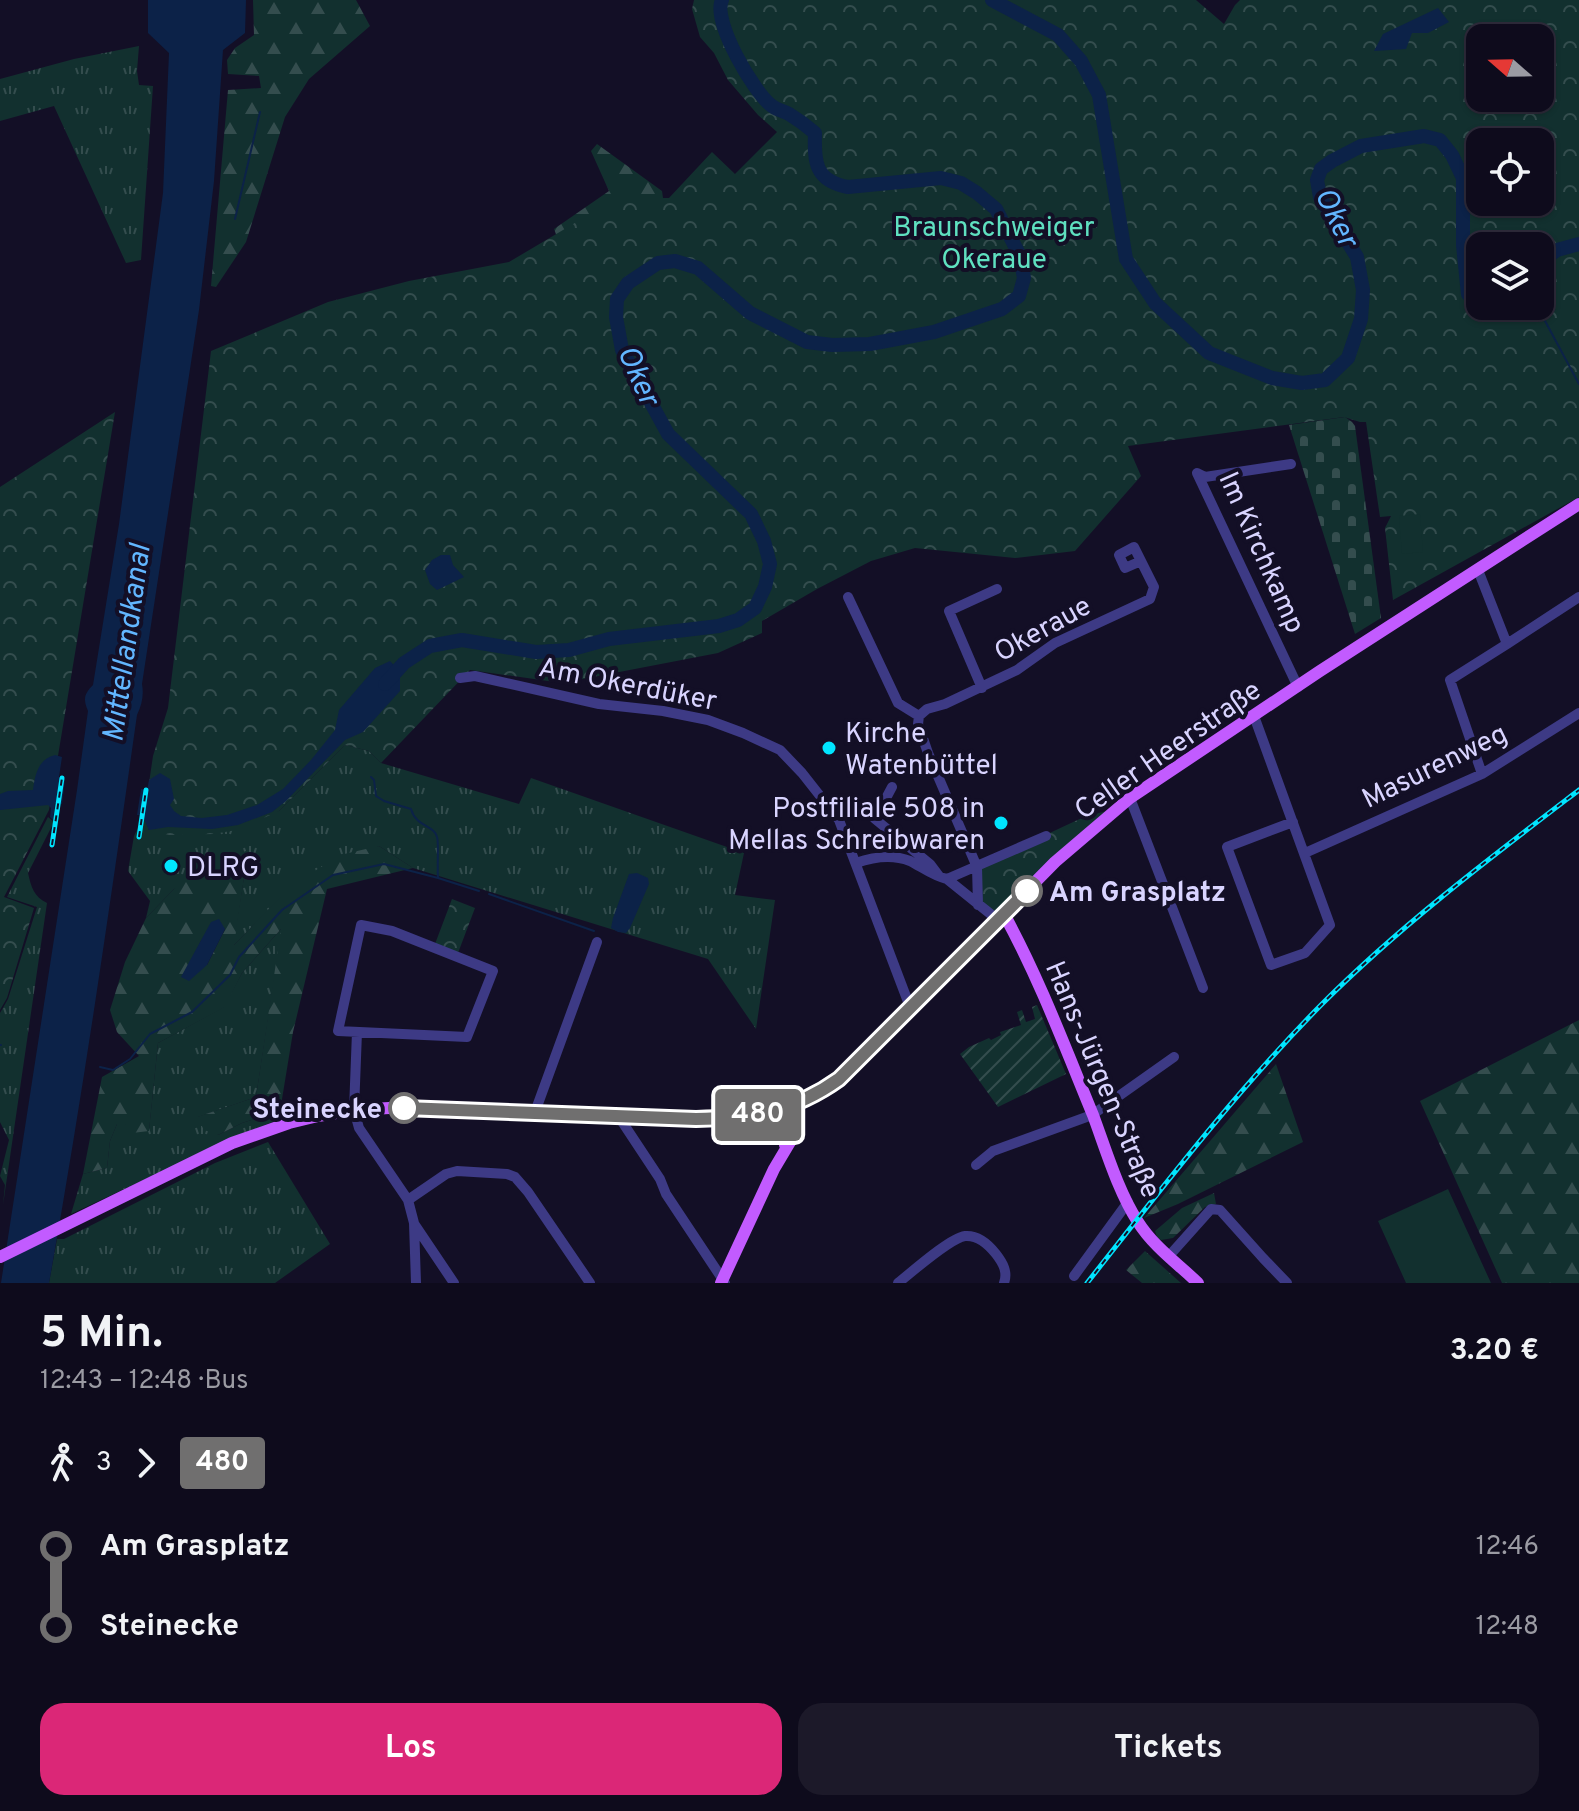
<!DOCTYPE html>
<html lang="de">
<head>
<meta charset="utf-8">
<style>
  body { margin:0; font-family:Overpass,sans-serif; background:#1c1929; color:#f1f3f6; height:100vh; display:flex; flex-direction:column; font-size:30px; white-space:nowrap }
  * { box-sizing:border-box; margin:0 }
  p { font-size:26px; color:#9b9ba3 }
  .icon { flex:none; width:44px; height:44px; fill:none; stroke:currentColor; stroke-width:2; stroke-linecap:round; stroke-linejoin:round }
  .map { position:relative; height:1283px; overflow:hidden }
  .side { display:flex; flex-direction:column; background:#0e0b1c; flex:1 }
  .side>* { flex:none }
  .badge { padding:0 16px; border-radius:6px; font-size:28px; line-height:52px }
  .needle { width:52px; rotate:290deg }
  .tools { position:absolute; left:1466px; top:24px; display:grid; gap:16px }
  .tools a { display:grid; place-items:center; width:88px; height:88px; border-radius:16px; background:#0e0b1c; box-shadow:0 2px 6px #0004,0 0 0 2px #2e2b3b; font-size:40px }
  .map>.badge { position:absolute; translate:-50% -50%; box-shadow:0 0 0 4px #fff }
  .legs { display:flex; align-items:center; gap:12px; height:88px; padding:0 40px; font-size:26px }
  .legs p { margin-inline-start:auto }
  .overview { display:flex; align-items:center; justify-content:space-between; height:136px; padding:0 40px }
  h1 { font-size:44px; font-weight:700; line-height:60px }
  .primary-button { display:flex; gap:16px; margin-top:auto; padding:16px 40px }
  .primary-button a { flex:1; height:92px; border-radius:24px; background:#db2777; color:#fff; font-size:32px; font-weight:700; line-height:92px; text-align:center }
  .primary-button a+a { background:#1c1929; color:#f1f3f6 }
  ul { padding:0 40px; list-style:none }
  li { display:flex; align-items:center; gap:28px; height:80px; font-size:30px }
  li i { display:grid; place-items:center; width:12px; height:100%; margin:0 10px; background:currentColor }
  li i::after { content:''; width:20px; height:20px; margin:-10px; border:6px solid; border-radius:50%; background:#0e0b1c }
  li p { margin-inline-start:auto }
  li:first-child i { background:linear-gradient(#0000 50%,currentColor 0) }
  li:last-child i { background:linear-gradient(currentColor 50%,#0000 0) }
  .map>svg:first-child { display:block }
  .grass { fill:url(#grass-tufts) }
  .forest { fill:url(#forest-firs); fill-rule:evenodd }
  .cemetery { fill:url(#cemetery-stones) }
  .park { fill:url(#park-crowns); fill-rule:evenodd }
  .garden { fill:url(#garden-furrows) }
  .pitch { fill:#12302f }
  .water { fill:#0c2248 }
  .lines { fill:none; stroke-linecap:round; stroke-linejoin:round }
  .stream { stroke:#0c2248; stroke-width:2 }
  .river { stroke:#0c2248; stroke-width:14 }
  .minor { stroke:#3d3a85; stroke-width:10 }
  .major { stroke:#c25bff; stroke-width:12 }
  .rail-casing { stroke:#00e5ff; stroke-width:5 }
  .rail { stroke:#130f26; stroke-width:2; stroke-dasharray:6; stroke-linecap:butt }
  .line-1-casing { stroke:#fff; stroke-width:18 }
  .line-1 { stroke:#706f6f; stroke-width:12 }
  .poi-dot { fill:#00e5ff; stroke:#130f26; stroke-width:3 }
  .stop-1-dot { fill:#fff; stroke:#706f6f; stroke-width:4 }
  .labels { text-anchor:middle; stroke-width:8; stroke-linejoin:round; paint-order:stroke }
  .park-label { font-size:28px; fill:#5fe0c0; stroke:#130f26 }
  .street-label { font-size:28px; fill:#d9d4ff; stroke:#130f26 }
  .poi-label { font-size:28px; fill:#d9d4ff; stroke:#130f26; text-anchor:start }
  .stop-label { font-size:28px; font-weight:bold; fill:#d9d4ff; stroke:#130f26; text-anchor:start }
  .water-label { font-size:30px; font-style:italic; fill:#62b6ff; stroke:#130f26 }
</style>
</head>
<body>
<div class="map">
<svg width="1579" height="1283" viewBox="0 0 1579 1283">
  <defs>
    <pattern id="grass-tufts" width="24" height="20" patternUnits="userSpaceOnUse" patternTransform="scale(2)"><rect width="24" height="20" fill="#12302f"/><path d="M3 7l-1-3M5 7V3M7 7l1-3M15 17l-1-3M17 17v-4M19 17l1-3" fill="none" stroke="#344d4e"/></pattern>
    <pattern id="forest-firs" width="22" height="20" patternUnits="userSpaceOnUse" patternTransform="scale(2)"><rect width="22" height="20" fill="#12302f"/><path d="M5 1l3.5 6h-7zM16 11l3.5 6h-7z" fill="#344d4e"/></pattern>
    <pattern id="cemetery-stones" width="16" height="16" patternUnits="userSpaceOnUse" patternTransform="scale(2)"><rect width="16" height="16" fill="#12302f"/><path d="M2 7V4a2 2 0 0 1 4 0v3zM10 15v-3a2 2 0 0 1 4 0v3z" fill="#344d4e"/></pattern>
    <pattern id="park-crowns" width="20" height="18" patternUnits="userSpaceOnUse" patternTransform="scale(2)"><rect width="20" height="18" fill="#12302f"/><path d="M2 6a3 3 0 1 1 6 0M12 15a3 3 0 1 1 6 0" fill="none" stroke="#344d4e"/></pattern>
    <pattern id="garden-furrows" width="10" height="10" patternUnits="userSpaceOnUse" patternTransform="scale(2)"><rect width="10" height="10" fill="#12302f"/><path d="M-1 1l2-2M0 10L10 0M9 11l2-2" fill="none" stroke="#344d4e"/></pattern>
  </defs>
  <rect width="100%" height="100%" fill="#130f26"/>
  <path class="grass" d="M139 46 137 71 139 85 153 86 141 260 126 263 54 106 0 121V79L74 59Z
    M345 745 369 751 381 763 519 804 531 778 744 853 735 895 775 900 756 1029 708 959 413 868 379 846 292 886 233 946 245 871 174 889 146 918 150 901 128 871 134 836 144 817 149 830 279 811Z
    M48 817 54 822 28 873C31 887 34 897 47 903L3 1205 5 1185 0 1176 9 1140 0 1122V1013L8 999 37 907 7 897Z
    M282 928 256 1097 198 1117 218 1135 242 1123 283 1110 285 1117 239 1135 71 1214 83 1174 107 1168 110 1141 117 1124H125L149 1130 158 1043 224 1007 242 973Z
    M268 1142 330 1244 275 1283H49L57 1239H64L215 1163Z"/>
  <path class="forest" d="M253 0H356L370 26 309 79 285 117 246 242 216 287 211 286 228 90 261 88 259 76 228 74 227 60 235 48 254 35Z
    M597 144 662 191 665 212 562 250 554 229 609 191 591 151Z
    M379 846 413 868 327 889 293 1032 282 1099 283 1110 242 1123 218 1135 204 1130 197 1117 256 1097 281 929 242 973 225 1007 158 1043 149 1131 132 1133 125 1124H117L110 1141 107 1168 83 1174 102 1077 139 1056 117 1032 110 1010 125 962 146 918 174 889 206 869 248 850 254 862 245 871 234 945 291 886 340 855ZM225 929 207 965 195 953 201 941Z
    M1579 1020V1283H1502L1420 1101Z
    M1276 1064 1303 1142 1178 1204 1144 1218Z
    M1214 1193 1216 1204 1205 1207 1173 1238 1161 1240 1157 1237 1155 1231 1182 1208Z
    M1145 1251 1181 1283H1142L1126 1270Z"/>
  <path class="cemetery" d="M1345 417 1352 422 1355 426 1381 618 1355 634 1289 425Z"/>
  <path class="park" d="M694 0H1196L1224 24 1235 5 1240 0H1579V497L1393 600 1385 528 1391 516 1380 517 1366 422H1360L1344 417 1128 446 1141 476 1075 551 1015 558 915 548 871 561 817 589 762 621V633L718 653 562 683 470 670 381 763 369 751 345 745 279 811 237 830 213 834 169 835 149 830 144 817 153 756 168 708 211 351 328 302 409 281 509 262 617 198H669L712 152 735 174 777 132 758 115 728 80 714 53 700 37 692 9ZM1480 38H1540V98H1480ZM1480 142H1540V202H1480ZM1480 246H1540V306H1480Z
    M115 412 49 810 4 897 34 908 7 998 0 1010V487Z
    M1116 809 998 920 978 905 977 867 1086 816Z
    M452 899 475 908 458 953 435 944Z"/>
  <path class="garden" d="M1037 1005 1066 1074 998 1107 960 1054 969 1047 989 1038 991 1040 1001 1035 1000 1032 1021 1025 1017 1012 1022 1010 1026 1022 1035 1019 1032 1007Z"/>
  <path class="pitch" d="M1420 514 1423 552 1402 554 1399 516Z
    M1448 1189 1491 1283H1406L1378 1221Z"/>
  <path class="water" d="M148 0H246L245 33 223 50 214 181 199 310 142 684C144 695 142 705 137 715 110 905 83 1094 49 1283H1L77 790 88 711C83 699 84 694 93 685L119 524 163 193 169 53 148 33Z
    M1438 8 1449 22 1428 33H1412L1406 49 1374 51 1383 34Z
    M441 555H450L453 565 464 577 437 590 430 584 425 570 432 560Z
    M390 661 400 672V691L363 732 345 740 286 801 272 812 238 825 212 829 168 827 149 830 142 815H137L141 789 147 790 149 780 160 773 170 779 174 799 170 805 174 811 181 816 202 818 227 815 257 805 283 789 311 760 335 730 339 710 375 668Z
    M55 755 62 757 59 777 65 779 62 804 55 803 53 820 50 817 51 808 48 805 0 810V794L8 791 33 790C35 775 38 759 55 755Z
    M637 873 648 878 649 884 630 928 626 933 618 932 611 928 613 918 629 874Z
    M219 919 225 929 207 965 189 981 181 977 211 922Z"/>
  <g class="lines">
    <path class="stream" d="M235 219 260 112
      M1537 306 1579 384
      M371 777 374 780 376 796 384 801 411 809C416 827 434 825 437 837 439 842 437 869 438 877
      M489 894 594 931
      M0 1045H1
      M100 1067 113 1070 130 1059 150 1034 192 1012 230 975 239 957 282 910 333 875 384 864 438 878 479 891"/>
    <path class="river" d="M992 0 1058 35 1081 61 1099 95 1126 259 1155 303 1209 353 1272 378 1302 383 1325 380 1348 358 1361 319 1363 290 1357 257 1320 197 1317 180 1321 169 1332 161 1361 146 1424 136 1440 140 1452 155 1463 178V245L1468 294 1478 305H1480
      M1540 262 1557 250 1579 244
      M385 684 404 663 430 646 462 640 536 652 569 650 609 639 719 626 738 620 755 608 765 587 770 564 764 541 751 514 668 434 622 350 616 317 617 299 628 283 658 263 675 261 698 268 750 313 807 342 832 345 870 344 934 332 1002 309 1019 296 1024 278 1020 256 996 209 977 193 961 183 941 178 848 187C815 181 814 162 815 133 807 126 799 120 789 114 784 111 777 110 772 106 754 93 712 21 722 0"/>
    <path class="minor" d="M1291 464 1205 477 1197 473 1298 687
      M1478 570 1507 644 1450 680 1482 774
      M848 597 898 703 919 716 918 724 928 753 977 867 978 905
      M1507 644 1579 597
      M460 678 475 676 599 704 663 711 708 720 743 733 780 750 802 773 839 820 910 1007
      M982 688 949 611 997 589
      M919 716 927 709 945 704 1017 670 1055 643 1150 599 1154 587 1134 547 1119 555 1125 568 1141 561
      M1254 716 1330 925 1305 953 1271 965 1227 847 1293 822
      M892 787 875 819 930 864 939 876
      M1130 798 1203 988
      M1305 853 1482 774 1579 713
      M856 863C873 857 892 854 910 861 922 867 933 876 947 879L998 920
      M947 879 1046 836
      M361 925 392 931 493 971 467 1037 338 1031Z
      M357 1032 354 1110 359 1128 408 1200 414 1223 416 1283
      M535 1112 597 942
      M619 1117 660 1179 666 1194 725 1283
      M976 1165 993 1151 1092 1115 1174 1057
      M408 1200 446 1174 457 1171 507 1174 515 1177 528 1192 590 1283
      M415 1225 454 1283
      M1169 1256 1211 1209 1220 1210 1263 1258 1287 1283
      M1074 1276 1128 1202
      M898 1283C912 1272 950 1238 965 1236 978 1235 989 1245 996 1254 1003 1263 1008 1272 1004 1283"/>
    <path class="major" d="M1004 914C1039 978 1065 1047 1093 1115 1106 1150 1118 1191 1138 1222 1153 1246 1178 1264 1198 1283
      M782 1109 788 1126 785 1145
      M0 1257 232 1143 289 1123 318 1116 354 1110 407 1107 696 1119 739 1118 782 1109 807 1099 839 1079 855 1065 1055 862 1130 798 1320 671 1579 504
      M721 1283 774 1169 799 1127V1114L794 1105"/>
    <defs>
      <path id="rail" d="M139 837 146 790
        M52 845 62 778
        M1087 1283C1162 1188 1236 1091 1322 1004 1401 925 1490 858 1579 790"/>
    </defs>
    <use href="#rail" class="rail-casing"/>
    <use href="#rail" class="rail"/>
  </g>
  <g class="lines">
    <defs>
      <path id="line-1" d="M404 1108 696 1119C751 1118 793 1112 839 1079L1027 891"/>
    </defs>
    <use href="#line-1" class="line-1-casing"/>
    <use href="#line-1" class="line-1"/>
  </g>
  <g class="poi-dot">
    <circle cx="829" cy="748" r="8"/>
    <circle cx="1001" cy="823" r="8"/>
    <circle cx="171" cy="866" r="8"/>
  </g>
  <g class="stop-1-dot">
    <circle cx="1027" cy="891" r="14"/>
    <circle cx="404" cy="1108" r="14"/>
  </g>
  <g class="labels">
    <g class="park-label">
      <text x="994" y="236">Braunschweiger<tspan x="994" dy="32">Okeraue</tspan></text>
    </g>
    <g class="street-label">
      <text transform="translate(1263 552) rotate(66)" y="10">Im Kirchkamp</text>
      <text transform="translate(1042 628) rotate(-29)" y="10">Okeraue</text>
      <text transform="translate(628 683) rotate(11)" y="10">Am Okerdüker</text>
      <text transform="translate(1167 749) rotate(-35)" y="10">Celler Heerstraße</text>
      <text transform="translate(1434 765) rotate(-26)" y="10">Masurenweg</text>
      <text transform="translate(1104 1079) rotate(67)" y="10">Hans-Jürgen-Straße</text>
    </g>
    <g class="poi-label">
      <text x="845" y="742">Kirche<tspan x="845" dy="32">Watenbüttel</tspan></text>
      <text x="985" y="817" text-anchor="end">Postfiliale 508 in<tspan x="985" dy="32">Mellas Schreibwaren</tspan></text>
      <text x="187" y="876">DLRG</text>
    </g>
    <g class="stop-label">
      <text x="1049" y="901">Am Grasplatz</text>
      <text x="382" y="1118" text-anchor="end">Steinecke</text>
    </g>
    <g class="water-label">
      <text transform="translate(1337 217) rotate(64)" y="10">Oker</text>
      <text transform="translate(639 375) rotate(66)" y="10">Oker</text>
      <text transform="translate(126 643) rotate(-82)" y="10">Mittellandkanal</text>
    </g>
  </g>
</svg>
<div class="tools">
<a><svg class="needle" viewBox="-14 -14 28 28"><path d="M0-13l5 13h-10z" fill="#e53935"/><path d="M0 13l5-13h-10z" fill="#9b9ba3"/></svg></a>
<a><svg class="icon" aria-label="locate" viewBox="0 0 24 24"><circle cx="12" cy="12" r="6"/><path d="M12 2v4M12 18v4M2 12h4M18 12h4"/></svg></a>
<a><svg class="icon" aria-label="layers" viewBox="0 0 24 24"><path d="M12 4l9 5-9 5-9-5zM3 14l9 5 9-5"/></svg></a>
</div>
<b class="badge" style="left:758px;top:1115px;background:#706f6f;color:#fff">480</b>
</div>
<section class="side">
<div class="overview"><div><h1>5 Min.</h1><p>12:43 – 12:48 · Bus</p></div><b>3.20 €</b></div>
<div class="legs"><svg class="icon" aria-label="walk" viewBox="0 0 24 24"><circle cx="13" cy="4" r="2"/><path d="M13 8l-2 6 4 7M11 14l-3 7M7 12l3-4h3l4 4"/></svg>3<svg class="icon" aria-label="forward" viewBox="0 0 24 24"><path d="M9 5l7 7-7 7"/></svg><b class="badge" style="background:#706f6f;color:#fff">480</b></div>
<ul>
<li><i style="color:#706f6f"></i><b>Am Grasplatz</b><p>12:46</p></li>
<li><i style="color:#706f6f"></i><b>Steinecke</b><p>12:48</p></li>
</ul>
<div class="primary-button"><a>Los</a><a>Tickets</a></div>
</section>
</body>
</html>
